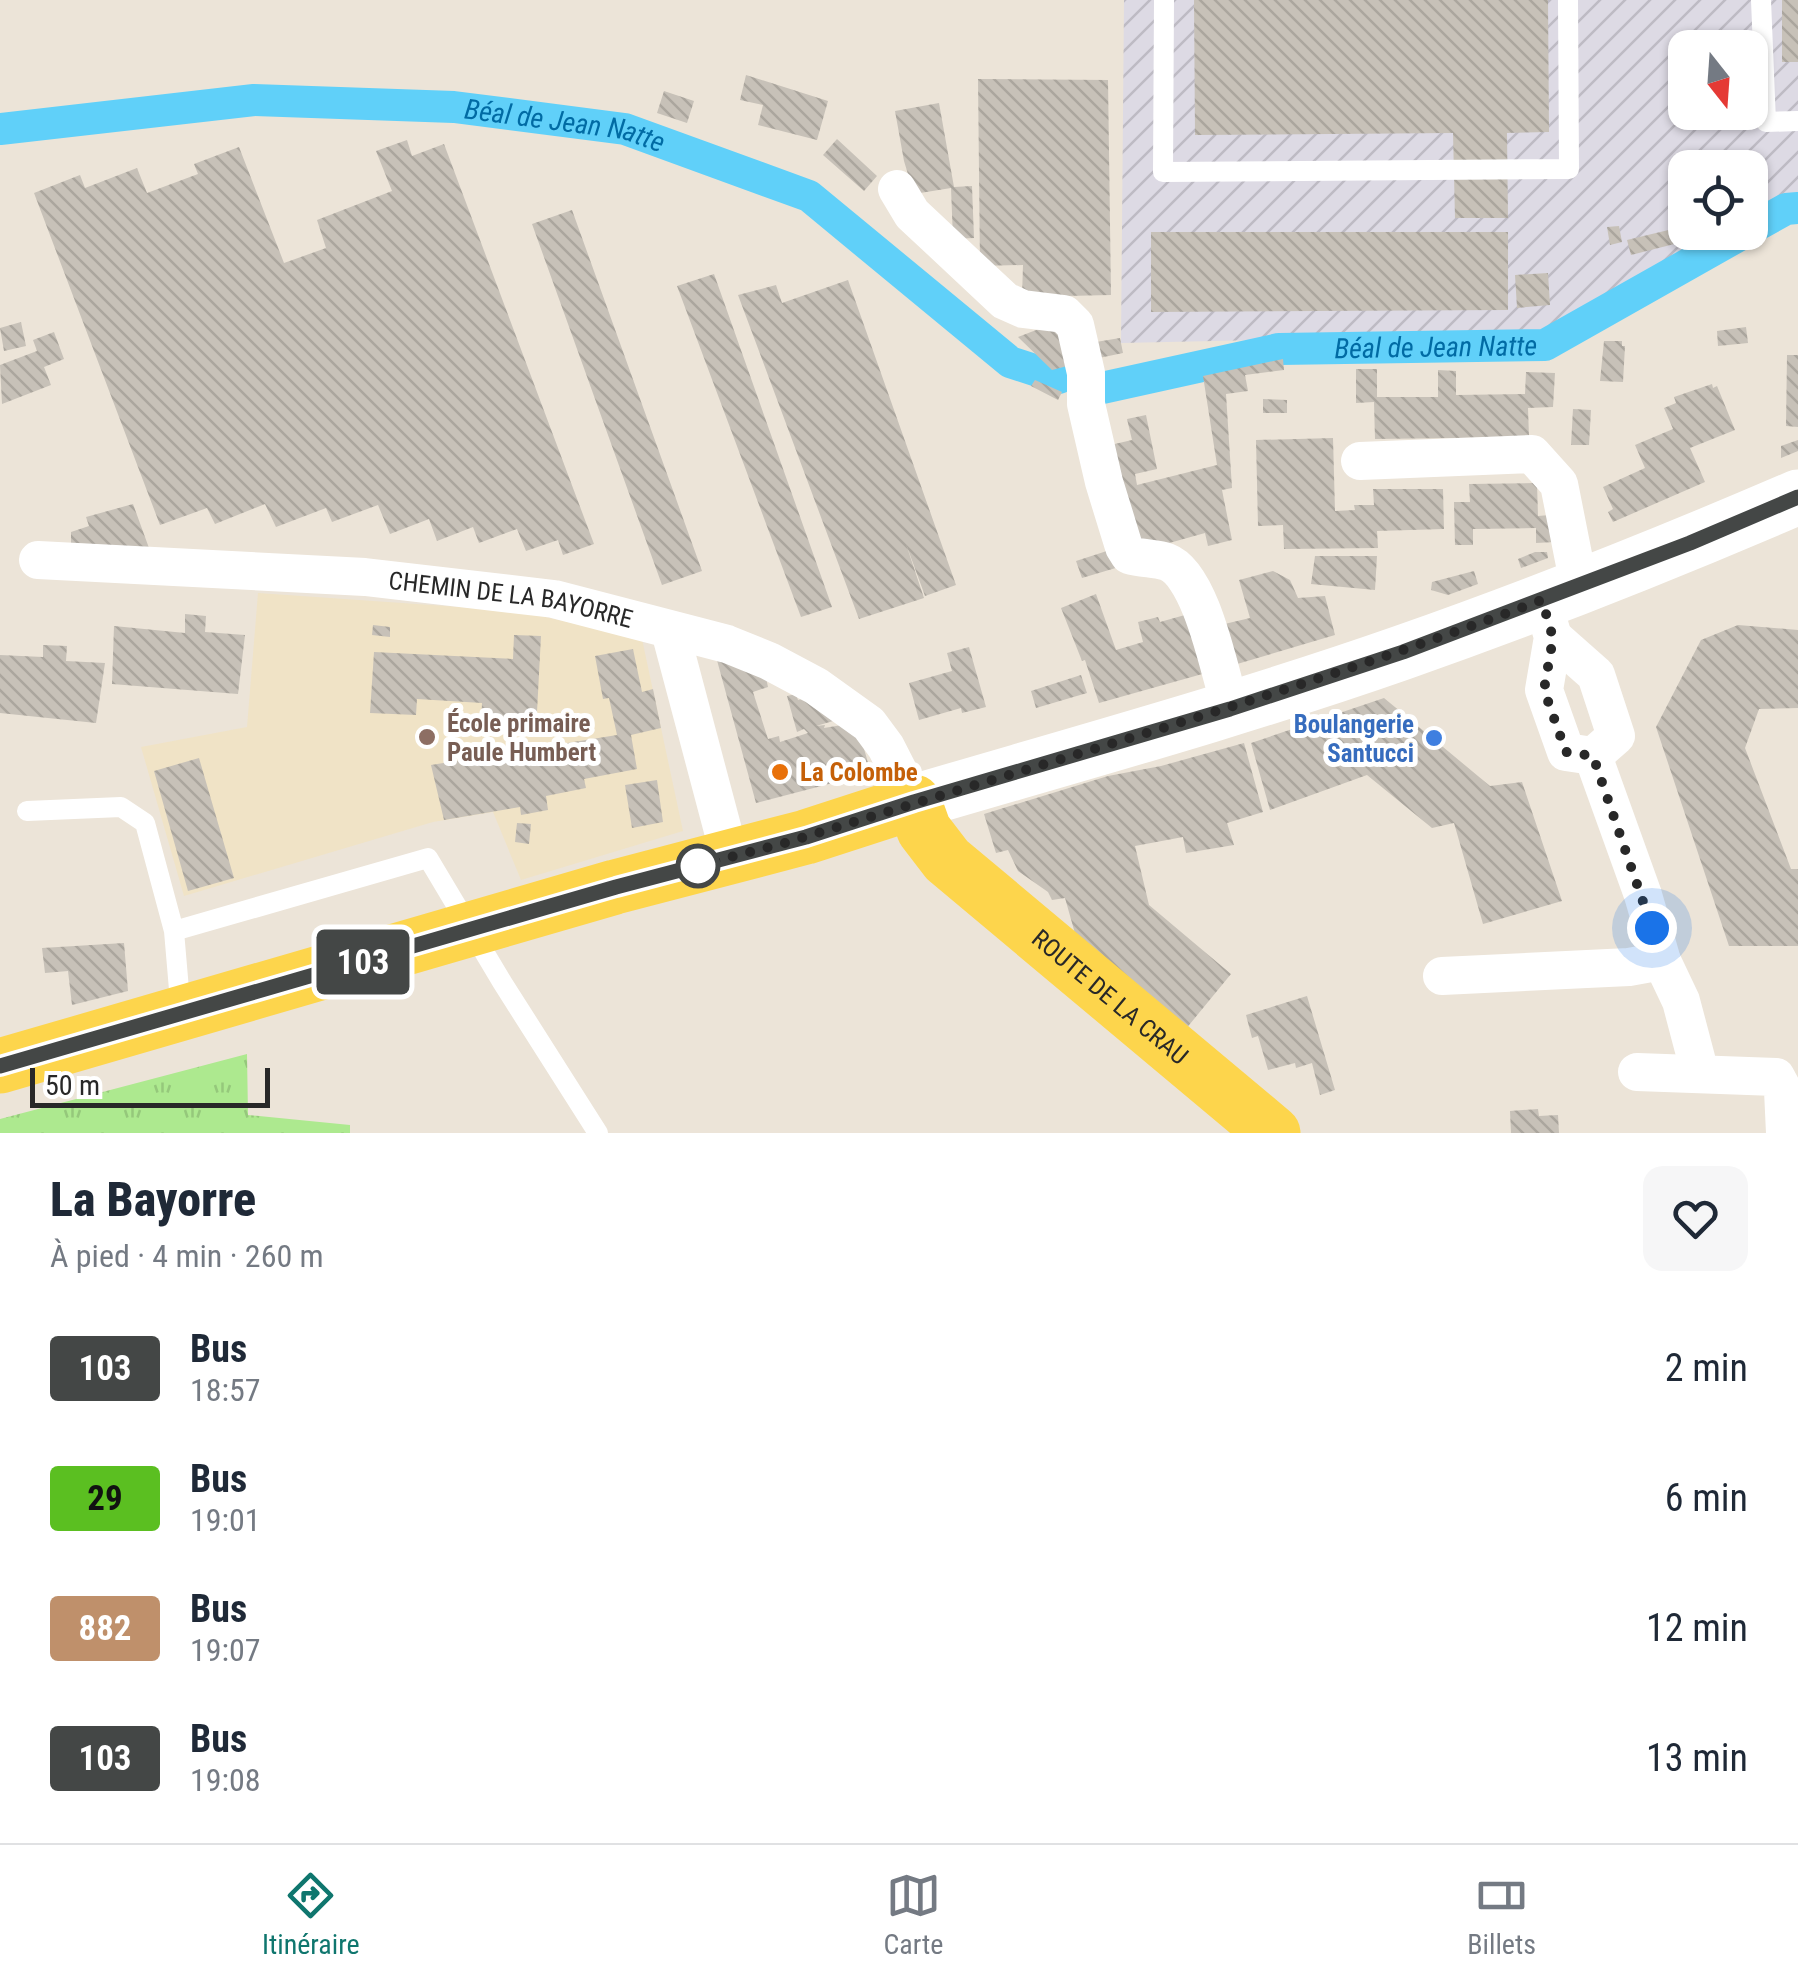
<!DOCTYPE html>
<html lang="fr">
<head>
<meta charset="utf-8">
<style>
  body { margin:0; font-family:"Roboto Condensed",sans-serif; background:#f6f6f7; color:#1f2937; height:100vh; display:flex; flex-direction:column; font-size:38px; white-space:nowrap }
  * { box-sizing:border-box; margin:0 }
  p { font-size:32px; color:#747a83 }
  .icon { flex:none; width:55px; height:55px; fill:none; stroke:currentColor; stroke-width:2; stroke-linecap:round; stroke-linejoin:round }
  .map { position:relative; height:1133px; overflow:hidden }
  .details { display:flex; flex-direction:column; background:#fff; flex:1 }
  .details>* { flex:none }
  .badge { padding:0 20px; border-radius:8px; font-size:35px; line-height:65px }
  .needle { width:65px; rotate:163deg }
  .fabs { position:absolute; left:1668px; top:30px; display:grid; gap:20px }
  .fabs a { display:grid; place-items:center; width:100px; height:100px; border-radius:20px; background:#fff; box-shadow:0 2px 8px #0004; font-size:50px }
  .scale { position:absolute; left:30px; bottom:25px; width:240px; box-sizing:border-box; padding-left:10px; border:5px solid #282828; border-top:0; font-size:28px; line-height:35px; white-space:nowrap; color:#282828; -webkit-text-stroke:8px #fff; paint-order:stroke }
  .you { position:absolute; width:50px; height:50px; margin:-25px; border:8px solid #fff; border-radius:50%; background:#1a73e8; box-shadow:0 0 0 15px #1a73e833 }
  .map>.badge { position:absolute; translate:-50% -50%; box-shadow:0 0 0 5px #fff }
  .round { display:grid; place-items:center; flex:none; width:105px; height:105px; border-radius:20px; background:#f6f6f7 }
  .headline { display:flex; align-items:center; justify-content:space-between; height:170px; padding:0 50px }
  h1 { font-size:48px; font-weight:800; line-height:75px }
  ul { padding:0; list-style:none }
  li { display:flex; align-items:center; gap:30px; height:130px; padding:0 50px }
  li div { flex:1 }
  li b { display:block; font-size:38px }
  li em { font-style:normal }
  li .badge { min-width:110px; font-weight:700; text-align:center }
  .tab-bar { display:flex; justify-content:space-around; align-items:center; height:140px; border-top:2px solid #e0e1e3; background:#fff; font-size:28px; color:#747a83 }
  .tab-bar a { display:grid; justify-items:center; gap:5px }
  .tab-bar .on { color:#0f766e }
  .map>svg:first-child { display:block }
  .industrial { fill:url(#industrial-furrows); fill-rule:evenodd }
  .education { fill:#f0e3c6 }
  .grass { fill:url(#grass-tufts) }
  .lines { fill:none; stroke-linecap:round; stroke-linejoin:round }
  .canal { stroke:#60d0f9; stroke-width:32 }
  .building { fill:url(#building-back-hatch) }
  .lane { stroke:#fff; stroke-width:20 }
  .street { stroke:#fff; stroke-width:38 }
  .secondary { stroke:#fff; stroke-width:55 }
  .primary { stroke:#fdd54c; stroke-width:55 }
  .line-casing { stroke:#fff; stroke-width:22 }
  .line { stroke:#444746; stroke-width:15 }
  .walk { stroke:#282828; stroke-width:10; stroke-dasharray:0 18 }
  .education-dot { fill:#8d6e63; stroke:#fff; stroke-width:4 }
  .shop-dot { fill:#3f7fe0; stroke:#fff; stroke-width:4 }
  .food-dot { fill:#e8710a; stroke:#fff; stroke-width:4 }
  .stop-dot { fill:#fff; stroke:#444746; stroke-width:5 }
  .labels { text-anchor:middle; stroke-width:10; stroke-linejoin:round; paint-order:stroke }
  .street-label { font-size:25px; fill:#282828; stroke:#fff }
  .education-label { font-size:25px; font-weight:bold; fill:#785e54; stroke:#fff; text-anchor:start }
  .shop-label { font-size:25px; font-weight:bold; fill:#366cbe; stroke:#fff; text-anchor:end }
  .food-label { font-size:25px; font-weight:bold; fill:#c56008; stroke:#fff; text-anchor:start }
  .water-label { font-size:28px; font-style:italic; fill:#016ba4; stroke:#fff }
</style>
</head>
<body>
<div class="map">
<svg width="1798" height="1133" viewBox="0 0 1798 1133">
  <defs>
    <pattern id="industrial-furrows" width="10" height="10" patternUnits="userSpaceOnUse" patternTransform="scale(2.5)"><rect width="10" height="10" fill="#dddae4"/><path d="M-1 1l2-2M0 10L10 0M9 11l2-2" fill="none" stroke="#bebbc4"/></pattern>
    <pattern id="grass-tufts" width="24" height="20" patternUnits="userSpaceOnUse" patternTransform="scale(2.5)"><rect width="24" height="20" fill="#ade98f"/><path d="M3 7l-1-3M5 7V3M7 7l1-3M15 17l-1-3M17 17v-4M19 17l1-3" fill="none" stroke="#95c87b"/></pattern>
    <pattern id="building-back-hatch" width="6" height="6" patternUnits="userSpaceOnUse" patternTransform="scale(2.5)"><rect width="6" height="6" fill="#c7c1b8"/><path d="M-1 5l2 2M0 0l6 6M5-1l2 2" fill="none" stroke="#aba69e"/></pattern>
  </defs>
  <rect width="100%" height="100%" fill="#ece4d8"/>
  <path class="industrial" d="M1124 0H1798V199L1780 200 1750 218V168H1685V232L1724 233 1549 334 1121 343ZM1685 48H1750V112H1685Z"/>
  <path class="education" d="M258 593 519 611 642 639 683 831 521 880 493 812 433 822 184 896 141 747 247 727Z"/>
  <path class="grass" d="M247 1054 248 1115 350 1125V1133H0V1119Z"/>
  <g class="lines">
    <g class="canal">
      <path id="s1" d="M0 129 254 100 454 107 625 129 809 196 1010 362 1059 378"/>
      <path d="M1750 229 1786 209 1798 208"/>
      <path id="s2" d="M1102 388 1279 349 1545 345 1745 232"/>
    </g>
  </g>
  <path class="building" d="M1194 0H1548L1549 132 1507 133 1508 218H1455L1453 133 1195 135Z
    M1782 0H1798V62H1782Z
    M746 75 828 101 817 140 758 125 763 105 740 100Z
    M978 79 1108 80 1111 295 1022 297 1023 265 980 266Z
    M664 91 694 101 687 123 657 113Z
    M939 103 954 187 972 186 974 238 953 239 951 188 914 194 904 161 895 111Z
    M837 139 877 176 864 191 823 155Z
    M407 140 412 156 444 144 594 544 563 555 558 540 526 551 517 529 479 543 473 527 437 541 429 519 390 534 378 505 332 522 326 508 276 527 265 504 215 524 207 508 160 525 34 193 80 175 85 188 137 168 147 193 198 174 194 164 239 147 284 263 326 248 317 220 392 191 376 151Z
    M1765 187 1766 205 1750 212V191Z
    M572 210 702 571 662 585 532 224Z
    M1619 226 1622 242 1610 245 1607 227Z
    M1685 226V232H1692L1694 239 1631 255 1627 240Z
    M1151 232H1508V310L1151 312Z
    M1548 273 1550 305 1517 308 1515 275Z
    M714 274 832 607 801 617 677 286Z
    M848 280 956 585 925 596 906 544 924 598 859 619 738 295 776 285 782 303Z
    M1062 320 1075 364 1052 370 1018 337Z
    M21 322 26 346 4 351 0 328Z
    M1746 327 1748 343 1718 346 1717 331Z
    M54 332 64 359 44 367 51 385 2 404 0 365 37 351 33 340Z
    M1120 338 1123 353 1099 358 1096 342Z
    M1604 341H1622V346H1625L1623 382 1600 381Z
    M1787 355H1798V427L1786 426Z
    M1283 359 1284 370 1245 375 1248 391 1226 394 1232 488 1222 490 1232 540 1208 546 1205 533 1137 552 1106 446 1132 440 1127 419 1146 415 1157 469 1135 474 1137 485 1217 465 1203 376Z
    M1356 369H1377V397H1438V370L1456 371V395L1525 394 1526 372 1555 373 1553 407 1528 408 1529 437 1375 439 1374 402 1356 403Z
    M1035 380 1062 392 1058 400 1031 386Z
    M1712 384 1713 388 1717 386 1735 430 1690 448 1705 482 1613 522 1608 512 1613 509 1603 487 1645 468 1635 445 1673 429 1664 408 1676 403 1674 397Z
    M1263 399 1287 400V413H1263Z
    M1573 409 1591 410 1589 445H1571Z
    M1333 438 1335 511 1355 510 1354 505H1374L1373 489H1443L1444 529 1377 531 1378 548 1284 549 1283 525 1258 526 1256 440Z
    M1798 440V451L1781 458V446Z
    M1537 483 1538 516 1550 515 1555 542 1536 543V528L1473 529V545H1455L1454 502H1470L1469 484Z
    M133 504 149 548 71 543V532L89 526 86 517Z
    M1113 549 1119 567 1082 578 1076 561Z
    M1535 552H1547L1548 558 1521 568 1518 559Z
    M1315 556H1377L1375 590 1311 584Z
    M1273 571 1290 580 1298 598 1325 596 1335 635 1227 667 1216 626 1250 618 1239 580Z
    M1474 571 1478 584 1448 595 1431 590 1432 582Z
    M1096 594 1116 650 1143 642 1138 622 1158 617 1160 622 1192 613 1213 671 1099 703 1085 660 1082 661 1061 608Z
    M185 614 206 616 205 632 245 635 238 694 112 684 114 626 185 633Z
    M373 625 390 627V637L372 635Z
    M1738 625 1798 630V708L1759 709 1745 748 1791 869H1798V946H1729L1656 727 1701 640Z
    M514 635 541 636 536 731 481 728 482 703 417 699 416 715 370 713 374 652 513 659Z
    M43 645 67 646 66 661 105 663 96 723 0 713V655L43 657Z
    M969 647 986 707 962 713 961 708 919 720 909 683 952 671 947 653Z
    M633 649 642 692 653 689 661 728 631 735 637 769 584 779 586 788 546 796 548 810 521 815 520 807 444 820 431 765 617 735 609 698 603 699 595 656Z
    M715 653 765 673 768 687 753 692 768 739 779 736 780 742 808 733 804 729 797 732 787 696 796 694 798 700 808 697 840 719 816 726 825 725 824 728 848 724 860 735 871 773 756 803Z
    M1081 675 1087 693 1036 708 1031 691Z
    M1384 698 1490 786 1522 782 1562 901 1483 924 1454 823 1432 828 1367 775 1270 810 1251 743Z
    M1244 743 1263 812 1227 823 1234 845 1186 853 1183 837 1135 846 1149 905 1231 974 1185 1030 1076 937 1065 898 1052 900 1048 892 1018 871 1008 850 996 853 984 814 1108 776 1161 766Z
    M199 758 234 878 188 891 154 771Z
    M657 780 663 822 632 828 625 785Z
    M517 823 531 824 529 844 515 842Z
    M124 943 128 991 72 1005 68 971 45 973 42 948Z
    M1307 996 1335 1090 1320 1095 1312 1063 1296 1068 1295 1063 1268 1070 1258 1036 1252 1038 1246 1015Z
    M1538 1109 1539 1116 1558 1115 1559 1133H1511L1510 1111Z"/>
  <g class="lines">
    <path class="lane" d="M1164 0 1163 172 1569 169 1568 0
      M1761 0 1766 122 1798 121
      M27 811 121 807 145 823 174 931 181 1013
      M174 931 428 858 502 982 598 1133"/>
    <g class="street">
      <path d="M897 189 912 214 1005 301 1023 309 1064 314 1075 325 1086 373V404L1104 482 1124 547 1129 555C1142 559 1156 558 1167 562 1202 575 1220 675 1231 709"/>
      <path d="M1360 461 1532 454 1559 484 1579 585"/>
      <path id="s3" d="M38 560 365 577 554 599 727 644 769 661 816 686 869 724 886 747 914 802"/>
      <path d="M1542 600 1553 637 1544 690 1566 752 1593 756"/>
      <path d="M670 631 730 857"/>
      <path d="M1553 637 1596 675 1616 736 1593 756"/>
      <path d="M1593 756 1643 895 1662 961 1681 1001 1700 1073"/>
      <path d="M1442 976 1629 967 1662 961"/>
      <path d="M1637 1072 1776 1077 1783 1090 1785 1133"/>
    </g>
    <path class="secondary" d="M914 802C1077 754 1241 709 1401 653 1535 606 1668 553 1798 497"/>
    <path class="primary" id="s4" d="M0 1066 615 887 806 837 914 802 924 830 947 860 1273 1133"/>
  </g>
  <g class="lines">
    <defs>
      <path id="line" d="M0 1066 616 887 806 837 914 802 1230 709 1403 652 1690 543 1798 497"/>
    </defs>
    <use href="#line" class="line-casing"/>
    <use href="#line" class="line"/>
    <path class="walk" d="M698 866C734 855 771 848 808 836 1054 760 1301 691 1542 600L1553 638 1544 690 1566 752 1593 756 1652 928"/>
  </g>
  <circle class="education-dot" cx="427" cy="737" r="10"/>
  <circle class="shop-dot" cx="1434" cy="738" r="10"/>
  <circle class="food-dot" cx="780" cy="772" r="10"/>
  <circle class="stop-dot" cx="698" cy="866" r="20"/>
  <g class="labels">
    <g class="street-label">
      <text dy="9" stroke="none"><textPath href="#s3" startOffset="475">CHEMIN DE LA BAYORRE</textPath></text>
      <text dy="9" stroke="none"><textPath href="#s4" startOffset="1232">ROUTE DE LA CRAU</textPath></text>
    </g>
    <g class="education-label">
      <text x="447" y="732">École primaire<tspan x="447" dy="29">Paule Humbert</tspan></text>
    </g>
    <g class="shop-label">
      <text x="1414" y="733">Boulangerie<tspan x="1414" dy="29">Santucci</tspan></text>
    </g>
    <g class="food-label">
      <text x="800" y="781">La Colombe</text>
    </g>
    <g class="water-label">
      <text dy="10" stroke="none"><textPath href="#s1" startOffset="568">Béal de Jean Natte</textPath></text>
      <text dy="10" stroke="none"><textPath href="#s2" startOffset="338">Béal de Jean Natte</textPath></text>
    </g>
  </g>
</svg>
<div class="fabs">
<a><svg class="needle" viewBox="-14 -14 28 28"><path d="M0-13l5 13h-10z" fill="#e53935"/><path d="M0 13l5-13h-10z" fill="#747a83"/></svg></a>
<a><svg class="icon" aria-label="locate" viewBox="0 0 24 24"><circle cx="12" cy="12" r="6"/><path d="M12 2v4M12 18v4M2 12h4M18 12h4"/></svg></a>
</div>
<div class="scale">50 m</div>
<div class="you" style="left:1652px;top:928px"></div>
<b class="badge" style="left:363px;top:962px;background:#444746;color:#fff">103</b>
</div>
<section class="details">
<div class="headline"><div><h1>La Bayorre</h1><p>À pied · 4 min · 260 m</p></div><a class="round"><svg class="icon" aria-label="heart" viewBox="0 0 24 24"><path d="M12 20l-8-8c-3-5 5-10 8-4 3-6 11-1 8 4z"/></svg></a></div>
<ul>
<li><span class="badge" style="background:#444746;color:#fff">103</span><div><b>Bus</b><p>18:57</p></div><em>2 min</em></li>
<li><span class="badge" style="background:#5bbf21;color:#111">29</span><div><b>Bus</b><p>19:01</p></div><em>6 min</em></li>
<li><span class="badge" style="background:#bf906b;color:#fff">882</span><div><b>Bus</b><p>19:07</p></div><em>12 min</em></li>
<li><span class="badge" style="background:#444746;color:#fff">103</span><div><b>Bus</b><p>19:08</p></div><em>13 min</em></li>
</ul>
</section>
<nav class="tab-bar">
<a class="on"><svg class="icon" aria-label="directions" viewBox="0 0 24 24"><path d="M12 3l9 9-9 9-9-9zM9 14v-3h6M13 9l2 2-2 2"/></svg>Itinéraire</a>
<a><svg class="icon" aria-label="map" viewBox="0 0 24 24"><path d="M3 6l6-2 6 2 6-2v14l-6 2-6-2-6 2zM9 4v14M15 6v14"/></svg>Carte</a>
<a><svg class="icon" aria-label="tickets" viewBox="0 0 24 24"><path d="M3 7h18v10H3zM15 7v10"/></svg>Billets</a>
</nav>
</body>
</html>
